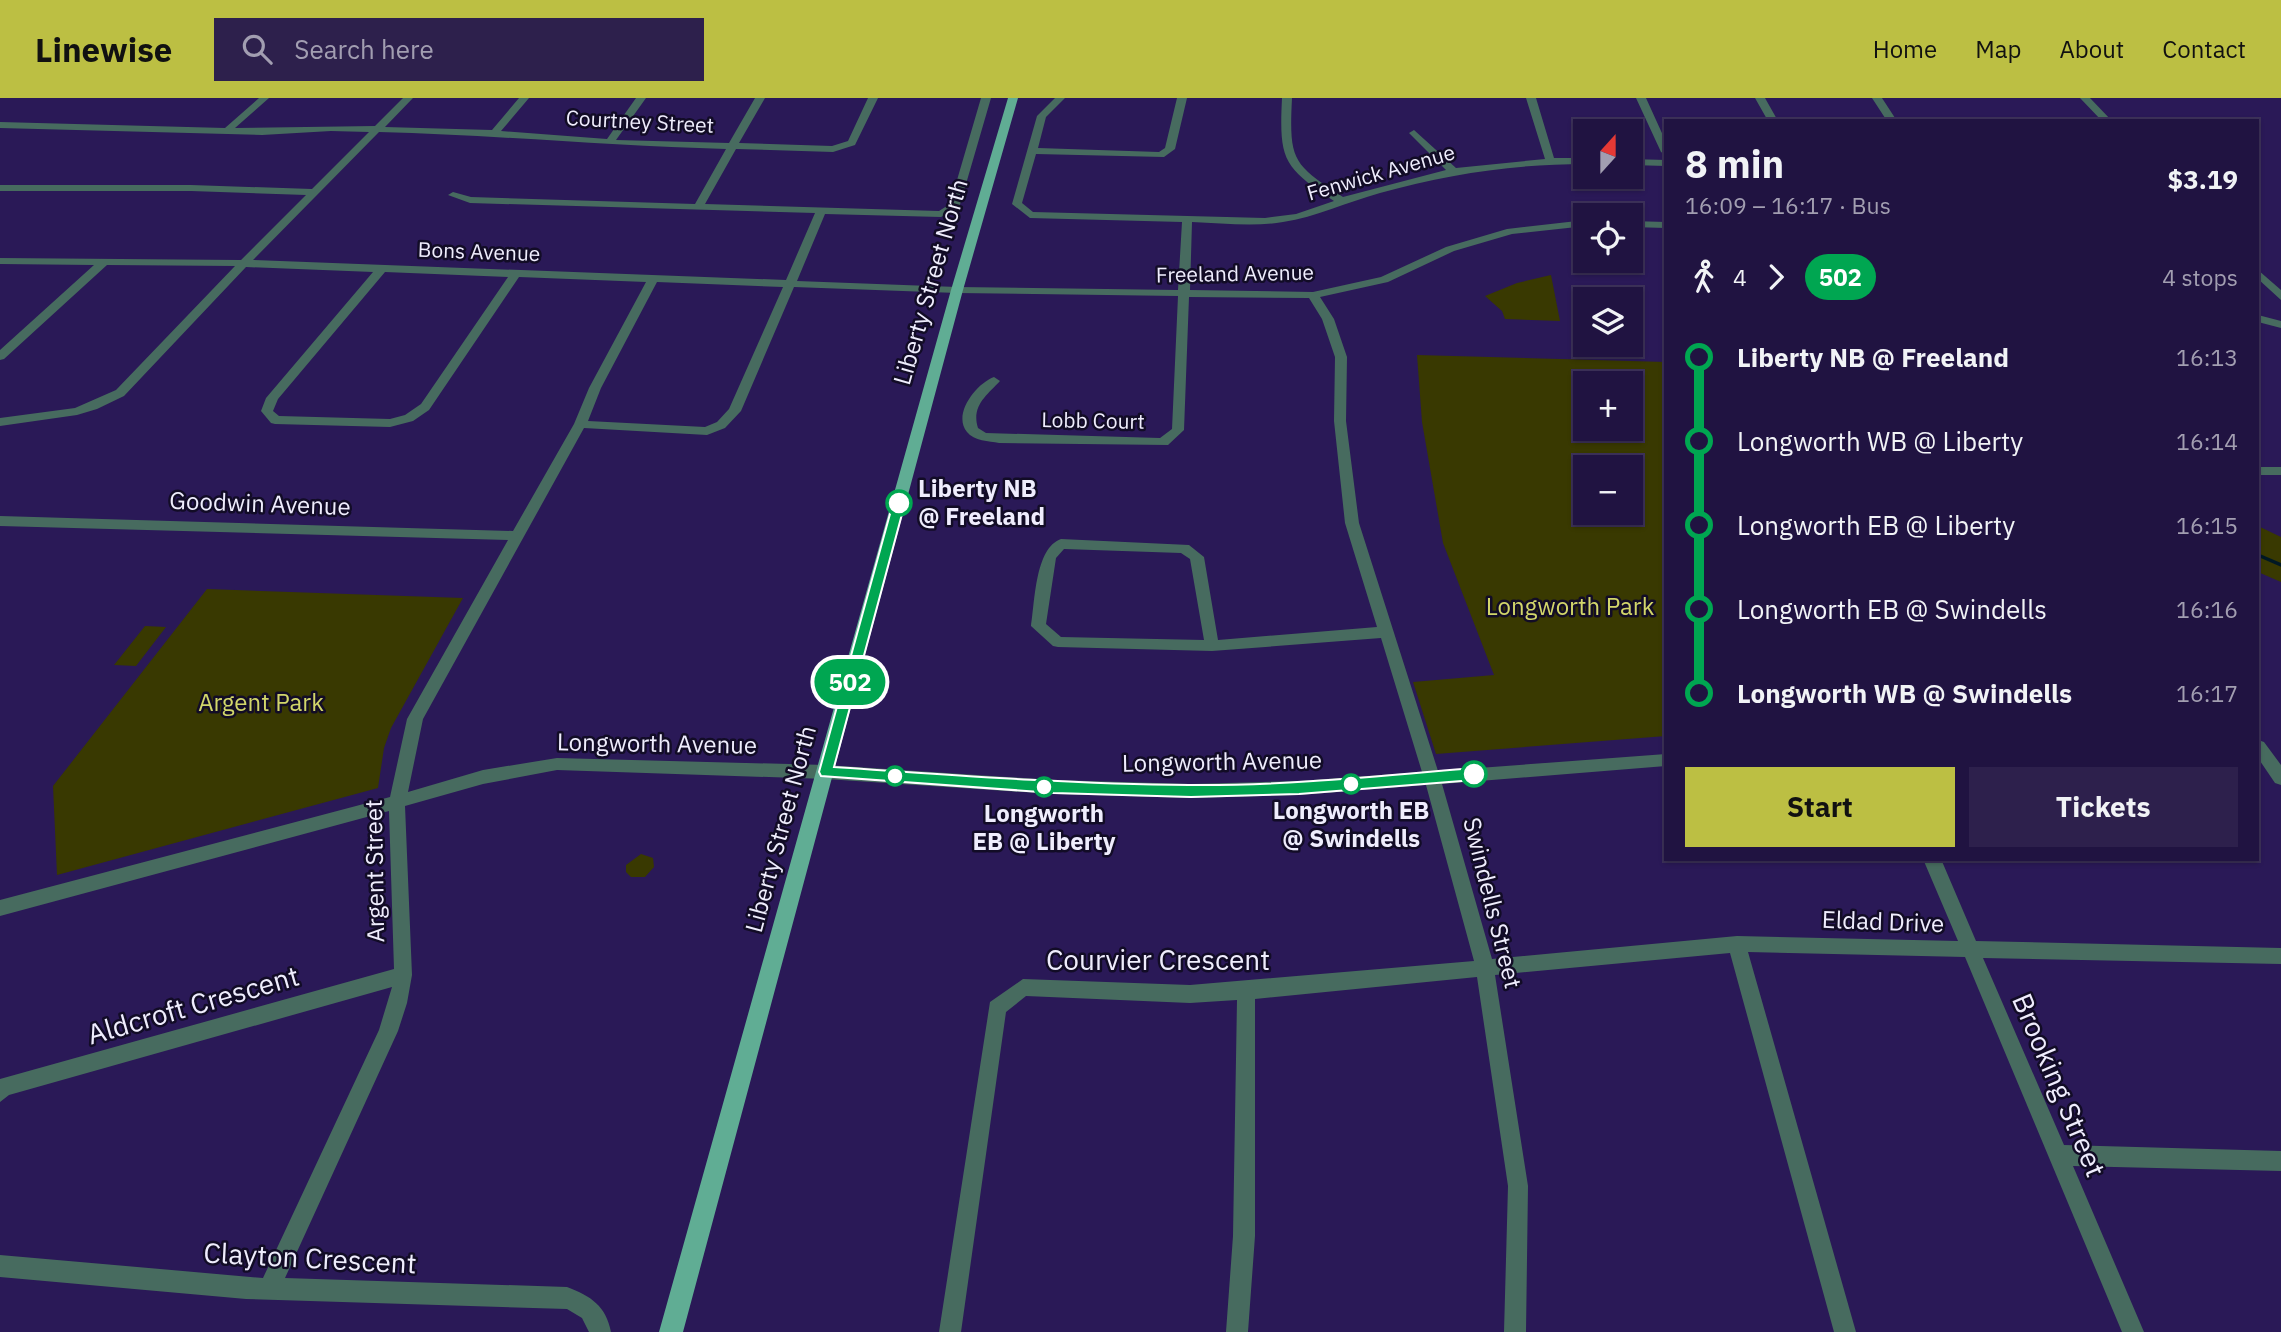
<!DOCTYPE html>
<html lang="en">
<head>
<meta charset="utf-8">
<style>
  body { margin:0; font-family:"IBM Plex Sans",sans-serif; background:#2d204c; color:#f1f3f6; height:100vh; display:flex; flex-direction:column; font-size:26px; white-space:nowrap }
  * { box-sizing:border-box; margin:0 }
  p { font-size:23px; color:#a29eb1 }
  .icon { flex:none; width:38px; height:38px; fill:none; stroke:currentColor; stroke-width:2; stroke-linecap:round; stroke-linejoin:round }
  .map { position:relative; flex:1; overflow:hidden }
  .sheet { position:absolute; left:1664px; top:21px; width:595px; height:742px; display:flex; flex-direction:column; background:#201341; border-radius:0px; box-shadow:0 2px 5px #0004,0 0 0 2px #3d325a }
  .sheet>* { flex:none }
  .badge { padding:0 14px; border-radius:23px; font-size:24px; line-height:46px }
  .needle { width:46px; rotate:21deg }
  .buttons { position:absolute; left:1573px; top:21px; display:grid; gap:14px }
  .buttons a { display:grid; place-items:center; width:70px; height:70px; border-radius:0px; background:#201341; box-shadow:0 2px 5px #0004,0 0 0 2px #3d325a; font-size:35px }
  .map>.badge { position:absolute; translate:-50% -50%; box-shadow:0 0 0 4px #fff }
  .legs { display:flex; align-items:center; gap:10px; height:77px; padding:0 21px; font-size:23px }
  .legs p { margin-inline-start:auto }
  .head { display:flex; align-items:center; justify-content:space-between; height:119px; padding:0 21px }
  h1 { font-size:38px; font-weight:700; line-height:52px }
  .button { display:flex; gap:14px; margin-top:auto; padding:14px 21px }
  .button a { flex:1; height:80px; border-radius:0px; background:#bcbf43; color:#111; font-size:28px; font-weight:700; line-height:80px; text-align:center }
  .button a+a { background:#2d204c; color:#f1f3f6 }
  ul { padding:0 21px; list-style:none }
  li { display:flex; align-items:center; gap:24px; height:84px; font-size:26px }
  li i { display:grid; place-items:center; width:10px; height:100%; margin:0 9px; background:currentColor }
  li i::after { content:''; width:18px; height:18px; margin:-9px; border:5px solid; border-radius:50%; background:#201341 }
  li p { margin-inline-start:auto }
  li:first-child i { background:linear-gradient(#0000 50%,currentColor 0) }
  li:last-child i { background:linear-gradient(currentColor 50%,#0000 0) }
  header { display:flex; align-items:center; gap:42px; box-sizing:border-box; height:98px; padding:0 35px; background:#bcbf43; color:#111 }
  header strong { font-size:33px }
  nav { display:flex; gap:38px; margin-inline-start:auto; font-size:24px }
  .search { width:490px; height:63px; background:#2d204c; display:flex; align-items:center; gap:18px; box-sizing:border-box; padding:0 24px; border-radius:0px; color:#a29eb1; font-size:26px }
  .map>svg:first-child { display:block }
  .green { fill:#393901; fill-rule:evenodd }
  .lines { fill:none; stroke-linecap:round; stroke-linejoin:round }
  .stream-far1 { stroke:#001824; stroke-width:2.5 }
  .stream { stroke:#001824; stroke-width:3.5 }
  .minor { fill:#476b5f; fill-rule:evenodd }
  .major { fill:#60ad94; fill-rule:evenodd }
  .line-1 { fill:#00a651; stroke:#fff; stroke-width:2 }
  .stop-1-dot { fill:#fff; stroke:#00a651; stroke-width:3.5 }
  .labels { text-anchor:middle; stroke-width:5; stroke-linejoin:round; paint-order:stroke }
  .far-street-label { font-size:21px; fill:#efedfd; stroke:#120c26 }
  .street-label { font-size:24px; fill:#efedfd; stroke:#120c26 }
  .stop-label { font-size:24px; font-weight:bold; fill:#efedfd; stroke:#120c26 }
  .park-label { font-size:24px; fill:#d2d66a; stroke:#120c26 }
  .near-street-label { font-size:28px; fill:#efedfd; stroke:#120c26 }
</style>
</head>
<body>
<header>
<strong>Linewise</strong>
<div class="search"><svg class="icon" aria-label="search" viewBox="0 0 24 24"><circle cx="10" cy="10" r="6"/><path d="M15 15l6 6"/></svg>Search here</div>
<nav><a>Home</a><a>Map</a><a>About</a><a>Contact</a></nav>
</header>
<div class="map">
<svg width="2281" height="1234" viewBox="0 0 2281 1234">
  <rect width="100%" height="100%" fill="#2a1957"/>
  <path class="green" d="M1551 177 1560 223 1505 221 1502 213 1485 198 1517 185Z
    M1417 257 1666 264V638L1436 656 1413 584 1494 577 1443 445 1422 324ZM1586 285H1631V331H1586ZM1586 369H1631V415H1586Z
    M2258 428 2281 439V484L2258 474Z
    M207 491 463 500 391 630 384 650 378 690 57 777 53 688Z
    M145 528 166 529 136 568 114 567Z
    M641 756 653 760 654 769 645 779H631L626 774V767Z"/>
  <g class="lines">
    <path class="stream-far1" d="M1306 180 1309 182"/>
    <path class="stream" d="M2258 457 2281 467"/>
    <path class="minor" d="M259 0H269L235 30 375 28 403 0H413L385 29 492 32 519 0H529L501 33 607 41 636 0H646L616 42 729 45 755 0H765L739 45 832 48 848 43 868 0H878L855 47 833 54 736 51 705 106 939 113 950 106 981 0H991L959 110 941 119 825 116 797 183 957 189 1178 192 1182 124 1030 120 1012 106 1037 18 1055 0H1065L1046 19 1038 50 1159 54 1165 50 1177 0H1187L1175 51 1164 59 1036 56 1022 105 1033 114 1265 120 1296 116 1334 103C1283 69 1279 62 1282 0H1292C1289 62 1292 66 1343 99L1446 72 1409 35 1414 32 1456 70 1545 61 1526 0H1536L1554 60H1586V66C1514 66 1448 76 1380 95 1347 104 1316 119 1283 124 1253 129 1222 125 1192 124L1190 192 1313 194 1381 179 1446 149 1507 131 1586 122V128L1512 136 1454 153 1388 184 1320 199 1334 221 1347 259 1346 323 1359 425 1438 673 1666 656V668L1442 686 1492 861 1737 838 1958 843 1923 761H1941L1976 843 2281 850V866L1983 860 2064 1047 2281 1053V1073L2073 1068 2144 1234H2122L1965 859 1748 854 1856 1234H1834L1730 855 1495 877 1528 1088 1526 1234H1504L1508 1088 1477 879 1255 901V1138L1248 1234H1226L1233 1138 1237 902 1190 905 1026 898 1006 914 961 1234H939L990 904 1023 881 1190 887 1474 863 1426 687 1299 697 1191 700 1054 696 826 681 557 672 483 686 405 708 412 877 407 905 398 933 285 1180 567 1189C591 1198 606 1208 611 1234H589L582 1220 567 1211 246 1201 0 1179V1157L263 1180 379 932 392 889 9 997 0 1004V981L394 871 389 713 0 818V802L390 699 407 621 508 442 0 428V418L513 433 574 326 589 290 646 184 519 179 429 312 413 323 390 329 275 326 271 325 261 313 266 300 373 174 246 169 124 298 97 311 77 317 0 328V320L75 310 116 292 235 168 107 167 4 261 0 262V252L94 167 0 166V160L241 162 306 97 191 93H0V87H191L312 91 369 34 331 33 262 37 0 30V24L225 30ZM379 34C495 37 610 48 726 51L695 106 471 99 453 94 448 97 470 105 815 115 786 182 253 162ZM385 174 508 179 421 306 405 317 390 321 279 318 273 313 278 301ZM657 184 783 189 729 311 717 324 705 329 588 323 601 290ZM794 189 957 195 1178 198 1172 331 1160 340 986 335 978 330C971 308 987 297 1000 283L994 279C977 285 952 316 967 334 974 343 989 343 999 345L1168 347 1184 332 1189 199 1309 200 1322 221 1335 259 1334 323 1345 425 1377 529 1218 542 1204 459 1189 447 1061 441C1035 450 1035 504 1031 528L1053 548 1058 549 1212 553 1381 540 1422 674 1299 683 1191 686 1054 682 826 667 557 660 483 672 408 694 423 621 584 330 707 337 725 330 741 313ZM1064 451 1181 455 1190 461 1204 542 1061 539 1046 526 1056 460Z
      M1636 0H1646L1666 44V57L1661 54Z
      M1755 0H1765L1778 23H1768Z
      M1872 0H1882L1897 23H1887Z
      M2080 0H2090L2112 23H2102Z
      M1631 61 1666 62V68L1631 67Z
      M1631 123 1666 124V130L1631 129Z
      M2258 172 2281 192V202L2258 181Z
      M2258 217 2281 223V230L2258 224Z
      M2258 369H2281V377H2258Z
      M2258 642 2264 644 2281 667V687L2275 685 2258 660Z"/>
    <path class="major" d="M1008 0H1018L963 192 683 1234H659L951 192Z"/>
  </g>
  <path class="line-1" d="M899 401 905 405 834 669C952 677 1070 686 1189 687 1284 688 1379 678 1474 670L1481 676 1474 682 1299 696 1191 699 1054 695 821 678 819 674 893 405Z"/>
  <g class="stop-1-dot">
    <circle cx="899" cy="405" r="12"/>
    <circle cx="1474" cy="676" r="12"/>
    <circle cx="895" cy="678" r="9"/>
    <circle cx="1351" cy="686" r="9"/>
    <circle cx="1044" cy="689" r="9"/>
  </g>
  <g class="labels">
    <g class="far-street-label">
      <text transform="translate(640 24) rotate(3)" y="7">Courtney Street</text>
      <text transform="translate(1381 75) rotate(-16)" y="7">Fenwick Avenue</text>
      <text transform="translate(479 154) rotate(2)" y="7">Bons Avenue</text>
      <text transform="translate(1235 176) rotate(-1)" y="7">Freeland Avenue</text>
      <text transform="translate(1093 323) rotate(1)" y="7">Lobb Court</text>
    </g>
    <g class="street-label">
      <text transform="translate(931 184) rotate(-74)" y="8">Liberty Street North</text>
      <text transform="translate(260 406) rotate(2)" y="8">Goodwin Avenue</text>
      <text transform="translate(657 646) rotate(1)" y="8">Longworth Avenue</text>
      <text transform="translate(1222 664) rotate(-1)" y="8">Longworth Avenue</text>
      <text transform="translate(781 731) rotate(-75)" y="8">Liberty Street North</text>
      <text transform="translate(375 773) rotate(-91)" y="8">Argent Street</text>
      <text transform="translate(1492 805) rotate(76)" y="8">Swindells Street</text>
      <text transform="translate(1883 824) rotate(2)" y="8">Eldad Drive</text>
    </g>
    <g class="stop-label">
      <text x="918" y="399" text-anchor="start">Liberty NB<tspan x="918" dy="28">@ Freeland</tspan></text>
      <text x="1351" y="721">Longworth EB<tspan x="1351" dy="28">@ Swindells</tspan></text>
      <text x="1044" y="724">Longworth<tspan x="1044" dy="28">EB @ Liberty</tspan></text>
    </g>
    <g class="park-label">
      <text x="1570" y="517">Longworth Park</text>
      <text x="261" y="613">Argent Park</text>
    </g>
    <g class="near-street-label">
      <text x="1158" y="872">Courvier Crescent</text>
      <text transform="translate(193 907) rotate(-16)" y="10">Aldcroft Crescent</text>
      <text transform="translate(2059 987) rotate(67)" y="10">Brooking Street</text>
      <text transform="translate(310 1160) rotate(3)" y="10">Clayton Crescent</text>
    </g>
  </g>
</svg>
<div class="buttons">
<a><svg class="needle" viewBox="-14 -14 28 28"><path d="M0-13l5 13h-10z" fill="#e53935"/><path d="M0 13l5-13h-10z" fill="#a29eb1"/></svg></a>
<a><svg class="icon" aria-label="locate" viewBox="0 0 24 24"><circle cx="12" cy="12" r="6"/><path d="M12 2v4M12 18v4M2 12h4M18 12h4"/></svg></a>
<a><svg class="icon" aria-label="layers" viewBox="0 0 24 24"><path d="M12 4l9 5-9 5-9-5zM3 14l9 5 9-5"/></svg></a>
<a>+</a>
<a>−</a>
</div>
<b class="badge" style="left:850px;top:584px;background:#00a651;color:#fff">502</b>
<section class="sheet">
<div class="head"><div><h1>8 min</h1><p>16:09 – 16:17 · Bus</p></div><b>$3.19</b></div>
<div class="legs"><svg class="icon" aria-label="walk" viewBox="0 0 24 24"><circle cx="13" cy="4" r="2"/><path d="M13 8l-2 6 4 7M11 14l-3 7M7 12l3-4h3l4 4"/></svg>4<svg class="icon" aria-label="forward" viewBox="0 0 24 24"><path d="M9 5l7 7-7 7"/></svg><b class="badge" style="background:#00a651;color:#fff">502</b><p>4 stops</p></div>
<ul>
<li><i style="color:#00a651"></i><b>Liberty NB @ Freeland</b><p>16:13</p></li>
<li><i style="color:#00a651"></i><span>Longworth WB @ Liberty</span><p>16:14</p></li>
<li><i style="color:#00a651"></i><span>Longworth EB @ Liberty</span><p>16:15</p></li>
<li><i style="color:#00a651"></i><span>Longworth EB @ Swindells</span><p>16:16</p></li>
<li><i style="color:#00a651"></i><b>Longworth WB @ Swindells</b><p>16:17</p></li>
</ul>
<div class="button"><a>Start</a><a>Tickets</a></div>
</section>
</div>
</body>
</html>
